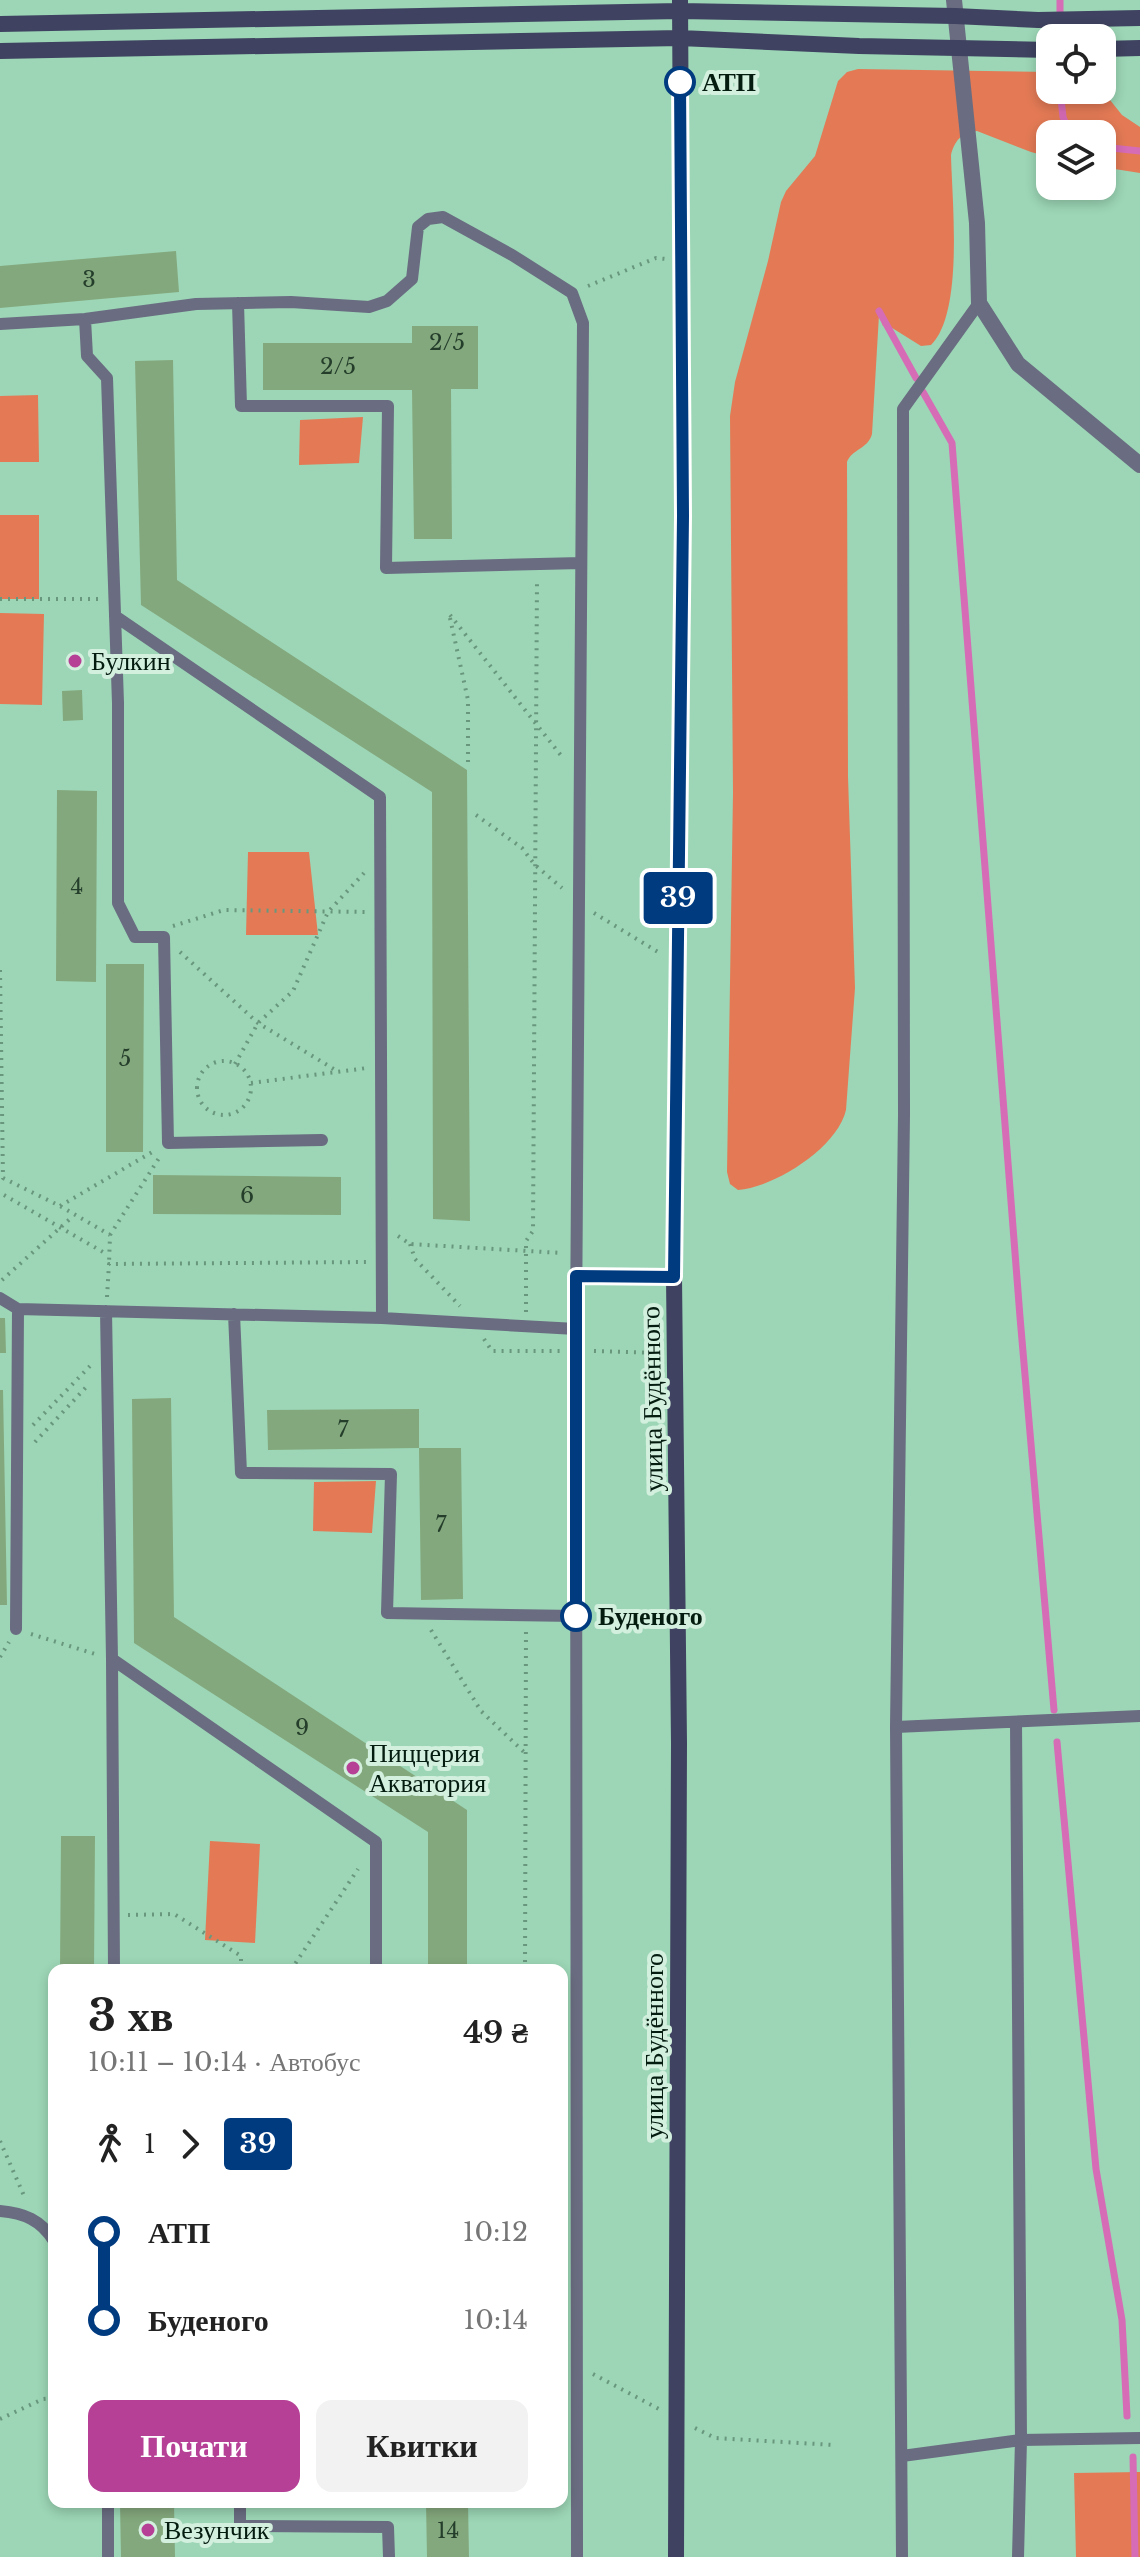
<!DOCTYPE html>
<html lang="uk">
<head>
<meta charset="utf-8">
<style>
  body { margin:0; font-family:"Libre Baskerville",serif; background:#f2f2f2; color:#222; height:100vh; display:flex; flex-direction:column; font-size:30px; white-space:nowrap }
  * { box-sizing:border-box; margin:0 }
  p { font-size:26px; color:#767676 }
  .icon { flex:none; width:44px; height:44px; fill:none; stroke:currentColor; stroke-width:2; stroke-linecap:round; stroke-linejoin:round }
  .map { position:relative; flex:1; overflow:hidden }
  .panel { position:absolute; left:48px; top:1964px; width:520px; height:544px; display:flex; flex-direction:column; background:#fff; border-radius:16px; box-shadow:0 4px 12px #0003 }
  .panel>* { flex:none }
  .badge { padding:0 16px; border-radius:6px; font-size:28px; line-height:52px }
  .controls { position:absolute; left:1036px; top:24px; display:grid; gap:16px }
  .controls a { display:grid; place-items:center; width:80px; height:80px; border-radius:16px; background:#fff; box-shadow:0 4px 12px #0003; font-size:40px }
  .map>.badge { position:absolute; translate:-50% -50%; box-shadow:0 0 0 4px #fff }
  .legs { display:flex; align-items:center; gap:12px; height:88px; padding:0 40px; font-size:26px }
  .legs p { margin-inline-start:auto }
  .summary { display:flex; align-items:center; justify-content:space-between; height:136px; padding:0 40px }
  h1 { font-size:44px; font-weight:700; line-height:60px }
  .button { display:flex; gap:16px; margin-top:auto; padding:16px 40px }
  .button a { flex:1; height:92px; border-radius:16px; background:#b64096; color:#fff; font-size:32px; font-weight:700; line-height:92px; text-align:center }
  .button a+a { background:#f2f2f2; color:#222 }
  ul { padding:0 40px; list-style:none }
  li { display:flex; align-items:center; gap:28px; height:88px; font-size:30px }
  li i { display:grid; place-items:center; width:12px; height:100%; margin:0 10px; background:currentColor }
  li i::after { content:''; width:20px; height:20px; margin:-10px; border:6px solid; border-radius:50%; background:#fff }
  li p { margin-inline-start:auto }
  li:first-child i { background:linear-gradient(#0000 50%,currentColor 0) }
  li:last-child i { background:linear-gradient(currentColor 50%,#0000 0) }
  .map>svg:first-child { display:block }
  .green { fill:#e37a55 }
  .lines { fill:none; stroke-linecap:round; stroke-linejoin:round }
  .stream { stroke:#d66bb6; stroke-width:7 }
  .building { fill:#84a87d }
  .path { stroke:#69977e; stroke-width:4; stroke-dasharray:2 6; stroke-linecap:butt }
  .lane { stroke:#6a6c81; stroke-width:12 }
  .street { stroke:#6a6c81; stroke-width:16 }
  .secondary { stroke:#3f4260; stroke-width:16 }
  .line-1-casing { stroke:#fff; stroke-width:18 }
  .line-1 { stroke:#003b80; stroke-width:12 }
  .stop-1-dot { fill:#fff; stroke:#003b80; stroke-width:4 }
  .poi-dot { fill:#b64096; stroke:#d3efde; stroke-width:3 }
  .labels { text-anchor:middle; stroke-width:8; stroke-linejoin:round; paint-order:stroke }
  .number-label { font-size:22px; fill:#243e2b }
  .stop-label { font-size:26px; font-weight:bold; fill:#041b10; stroke:#d3efde; text-anchor:start }
  .poi-label { font-size:26px; fill:#041b10; stroke:#d3efde; text-anchor:start }
  .street-label { font-size:26px; fill:#041b10; stroke:#d3efde }
</style>
</head>
<body>
<div class="map">
<svg width="1140" height="2557" viewBox="0 0 1140 2557">
  <rect width="100%" height="100%" fill="#9cd6b6"/>
  <path class="green" d="M858 69 1050 72V90H1102L1122 115 1140 127V173L1102 167V134H1050V157L1031 152 977 131C962 131 954 142 951 155 952 200 964 313 931 345L921 346 889 326H883L879 315 872 434C868 449 852 449 847 462L848 777 855 988 846 1110C837 1148 775 1187 738 1190L730 1184 727 1172 733 793 730 416 735 382 768 261 781 202 786 191 815 156 838 81 847 72Z
    M38 395 39 462H0V396Z
    M363 417 359 463 299 465 300 420Z
    M0 515H39V599H0Z
    M0 613 44 614 42 705 0 704Z
    M248 852H309L318 935H246Z
    M376 1481 372 1533 313 1531 314 1482Z
    M210 1841 260 1844 255 1943 205 1940Z
    M1140 2472V2557H1076L1074 2473Z"/>
  <g class="lines">
    <path class="stream" d="M1060 0V38
      M1060 90 1063 117 1070 134
      M1102 147 1140 151
      M879 311 916 378
      M923 392 952 443 1020 1317 1054 1710
      M1057 1742 1096 2169 1122 2320 1127 2416
      M1133 2457 1135 2557"/>
  </g>
  <path class="building" d="M176 251 179 292 0 308V266Z
    M412 326H478V389H451L452 539H414L412 390H263V343H412Z
    M173 360 177 580 467 770 470 1221 433 1219 432 792 141 605 135 361Z
    M82 690 83 720 63 721 62 691Z
    M57 790 97 791 96 982 56 981Z
    M106 964H144L143 1152H106Z
    M153 1175 341 1177V1215L153 1214Z
    M0 1318H5L6 1353H0Z
    M0 1390H3L7 1605H0Z
    M171 1398 174 1617 467 1810V1970H428V1832L134 1643 132 1399Z
    M419 1409V1448L268 1450 267 1410Z
    M419 1448H461L463 1599 421 1600Z
    M61 1836H95L94 1970H60Z
    M120 2502H174L175 2557H121Z
    M426 2502H468L469 2557H427Z"/>
  <g class="lines">
    <path class="path" d="M588 286 656 258 666 259
      M0 599H98
      M450 615 563 758
      M450 618 468 700V765
      M476 815 522 848 535 865 562 888
      M594 913 658 952
      M173 926 224 910 366 912
      M180 952 258 1023 337 1071
      M0 970 3 1178 60 1206 110 1235 109 1264
      M197 1088a27 27 0 1 1 54 0a27 27 0 1 1-54 0Z
      M235 1064 258 1023 293 991 328 912 364 873
      M251 1083 367 1068
      M4 1195 103 1252
      M60 1206 154 1151
      M110 1235 161 1155
      M398 1236 410 1244 562 1253
      M410 1244 415 1259 460 1306
      M2 1280 71 1218
      M107 1297 109 1264 367 1262
      M526 1312V1241L533 1231 537 579
      M484 1339 492 1351H561
      M594 1351 657 1353
      M33 1425 91 1365
      M35 1442 89 1384
      M431 1630 481 1711 526 1754
      M31 1634 95 1654
      M0 1657 9 1642
      M128 1915 174 1914 241 1956V1970
      M291 1970 358 1869
      M525 1970 526 1629
      M0 2141 25 2198
      M593 2374 659 2409
      M0 2419 43 2399 54 2398
      M695 2428 715 2438 834 2445"/>
    <path class="lane" d="M238 303 241 406H388L386 568 581 563
      M85 319 87 356 107 378 118 703V903L135 937H164L168 1143 322 1140
      M0 324 85 319 196 304 291 302 369 307 387 301 412 279 418 227 428 219 443 217 512 255 572 293 583 323 576 1329 577 2557
      M115 616 380 797 382 1318
      M576 1276 674 1277
      M0 1298 18 1309 382 1318 576 1329
      M106 1311 112 1659 114 1970
      M234 1314 241 1473 391 1474 387 1613 576 1616
      M16 1629 18 1309
      M112 1659 376 1842V1970
      M1016 1722 1021 2440 1018 2557
      M896 1727 1140 1716
      M0 2211C24 2213 41 2220 54 2241
      M902 2456 1021 2440 1140 2438
      M108 2502V2557
      M240 2502V2526L388 2527 389 2557
      M902 2557 896 1727 904 1115 903 409 979 303"/>
    <path class="street" d="M954 0 977 223 979 303 1018 364 1140 465"/>
    <path class="secondary" d="M0 24 680 11 955 16 1038 20 1140 18
      M1102 49 1140 48
      M0 51 680 38 859 46 1050 50
      M676 2557 679 1743 674 1277 683 516 680 0"/>
  </g>
  <g class="lines">
    <defs>
      <path id="line-1" d="M576 1616V1276L674 1277 683 516 680 82"/>
    </defs>
    <use href="#line-1" class="line-1-casing"/>
    <use href="#line-1" class="line-1"/>
  </g>
  <g class="stop-1-dot">
    <circle cx="680" cy="82" r="14"/>
    <circle cx="576" cy="1616" r="14"/>
  </g>
  <g class="poi-dot">
    <circle cx="75" cy="661" r="8"/>
    <circle cx="353" cy="1768" r="8"/>
    <circle cx="148" cy="2530" r="8"/>
  </g>
  <g class="labels">
    <g class="number-label">
      <text x="89" y="287">3</text>
      <text x="447" y="350">2/5</text>
      <text x="338" y="374">2/5</text>
      <text x="77" y="894">4</text>
      <text x="125" y="1066">5</text>
      <text x="247" y="1203">6</text>
      <text x="343" y="1437">7</text>
      <text x="441" y="1532">7</text>
      <text x="302" y="1735">9</text>
      <text x="448" y="2538">14</text>
    </g>
    <g class="stop-label">
      <text x="702" y="91">АТП</text>
      <text x="598" y="1625">Буденого</text>
    </g>
    <g class="poi-label">
      <text x="91" y="670">Булкин</text>
      <text x="369" y="1762">Пиццерия<tspan x="369" dy="30">Акватория</tspan></text>
      <text x="164" y="2539">Везунчик</text>
    </g>
    <g class="street-label">
      <text transform="translate(652 1399) rotate(-91)" y="9">улица Будённого</text>
      <text transform="translate(654 2046) rotate(-90)" y="9">улица Будённого</text>
    </g>
  </g>
</svg>
<div class="controls">
<a><svg class="icon" aria-label="locate" viewBox="0 0 24 24"><circle cx="12" cy="12" r="6"/><path d="M12 2v4M12 18v4M2 12h4M18 12h4"/></svg></a>
<a><svg class="icon" aria-label="layers" viewBox="0 0 24 24"><path d="M12 4l9 5-9 5-9-5zM3 14l9 5 9-5"/></svg></a>
</div>
<b class="badge" style="left:678px;top:898px;background:#003b80;color:#fff">39</b>
<section class="panel">
<div class="summary"><div><h1>3 хв</h1><p>10:11 – 10:14 · Автобус</p></div><b>49 ₴</b></div>
<div class="legs"><svg class="icon" aria-label="walk" viewBox="0 0 24 24"><circle cx="13" cy="4" r="2"/><path d="M13 8l-2 6 4 7M11 14l-3 7M7 12l3-4h3l4 4"/></svg>1<svg class="icon" aria-label="forward" viewBox="0 0 24 24"><path d="M9 5l7 7-7 7"/></svg><b class="badge" style="background:#003b80;color:#fff">39</b></div>
<ul>
<li><i style="color:#003b80"></i><b>АТП</b><p>10:12</p></li>
<li><i style="color:#003b80"></i><b>Буденого</b><p>10:14</p></li>
</ul>
<div class="button"><a>Почати</a><a>Квитки</a></div>
</section>
</div>
</body>
</html>
